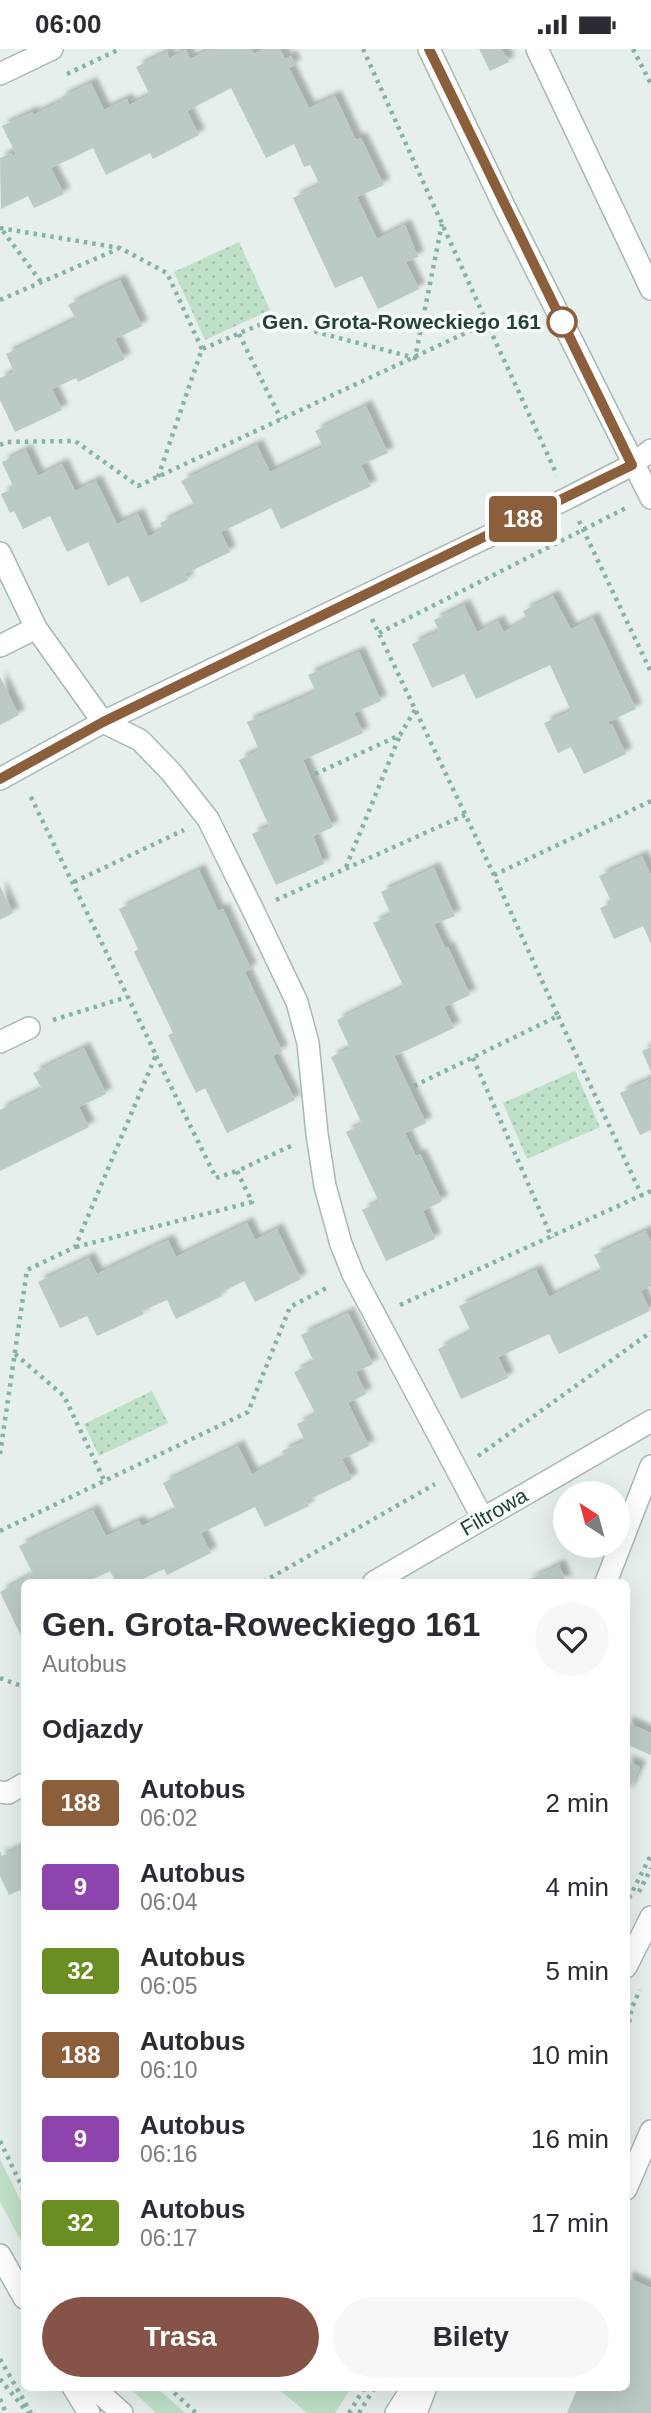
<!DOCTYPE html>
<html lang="pl">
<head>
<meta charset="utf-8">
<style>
  body { margin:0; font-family:Helvetica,sans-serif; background:#f7f7f7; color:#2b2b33; height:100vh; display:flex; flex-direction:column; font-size:26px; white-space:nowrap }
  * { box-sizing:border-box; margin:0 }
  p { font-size:23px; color:#7c7c81 }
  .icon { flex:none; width:38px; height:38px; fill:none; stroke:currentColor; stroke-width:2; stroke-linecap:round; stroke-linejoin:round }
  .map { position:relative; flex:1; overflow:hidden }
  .panel { position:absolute; left:21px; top:1530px; width:609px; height:812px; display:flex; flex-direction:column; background:#fff; border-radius:10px; box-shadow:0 7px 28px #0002 }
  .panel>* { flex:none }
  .badge { padding:0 14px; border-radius:5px; font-size:24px; line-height:46px }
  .needle { width:46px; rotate:324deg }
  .buttons { position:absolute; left:553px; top:1432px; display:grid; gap:14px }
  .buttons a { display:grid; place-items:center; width:77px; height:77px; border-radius:50%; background:#fff; box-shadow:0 7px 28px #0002; font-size:35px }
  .map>.badge { position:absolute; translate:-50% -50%; box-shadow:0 0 0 4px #fff }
  h2 { padding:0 21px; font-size:26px; line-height:63px }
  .round { display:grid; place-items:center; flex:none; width:74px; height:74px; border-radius:37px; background:#f7f7f7 }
  .overview { display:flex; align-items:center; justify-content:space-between; height:119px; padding:0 21px }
  h1 { font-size:33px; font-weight:600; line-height:52px }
  .button { display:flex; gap:14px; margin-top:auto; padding:14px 21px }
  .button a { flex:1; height:80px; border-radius:42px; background:#855347; color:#fff; font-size:28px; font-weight:600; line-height:80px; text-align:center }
  .button a+a { background:#f7f7f7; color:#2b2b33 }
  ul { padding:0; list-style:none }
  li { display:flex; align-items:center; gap:21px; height:84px; padding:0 21px }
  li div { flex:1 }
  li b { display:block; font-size:26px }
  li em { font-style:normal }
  li .badge { min-width:77px; font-weight:700; text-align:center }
  .status { display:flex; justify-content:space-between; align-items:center; height:49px; padding:0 35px; background:#fff; direction:ltr }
  .status svg { height:19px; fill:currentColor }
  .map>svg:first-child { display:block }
  .grass { fill:#bfe0c8 }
  .park { fill:url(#park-dots) }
  .building { fill:#bbcac4; filter:url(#shadow) }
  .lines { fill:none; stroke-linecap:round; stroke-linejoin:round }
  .minor-casing { stroke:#a8b8b2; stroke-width:24 }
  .path { stroke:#86b3a5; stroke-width:4.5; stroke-dasharray:3.5 5; stroke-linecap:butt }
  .minor { stroke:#fff; stroke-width:21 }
  .line-casing { stroke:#fff; stroke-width:16 }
  .line { stroke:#8b5e3c; stroke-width:10 }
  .stop-dot { fill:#fff; stroke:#8b5e3c; stroke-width:3.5 }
  .labels { text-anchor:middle; stroke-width:7; stroke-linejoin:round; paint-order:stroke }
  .stop-label { font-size:21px; font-weight:bold; fill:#24423a; stroke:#f7fbf9; text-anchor:end }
  .street-label { font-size:21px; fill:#24423a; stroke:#f7fbf9 }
</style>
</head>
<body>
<div class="status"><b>06:00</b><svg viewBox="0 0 49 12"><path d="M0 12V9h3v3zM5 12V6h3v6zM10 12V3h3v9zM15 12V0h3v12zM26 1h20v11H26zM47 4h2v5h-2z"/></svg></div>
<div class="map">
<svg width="651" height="2364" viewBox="0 0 651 2364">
  <defs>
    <pattern id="park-dots" width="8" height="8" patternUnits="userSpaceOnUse" patternTransform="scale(1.75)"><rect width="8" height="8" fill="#bfe0c8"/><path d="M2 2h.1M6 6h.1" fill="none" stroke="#a4c1ad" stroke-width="1.8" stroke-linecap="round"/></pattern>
    <filter id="shadow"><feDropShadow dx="6" dy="-6" stdDeviation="2" flood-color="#0004"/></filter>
  </defs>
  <rect width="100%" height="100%" fill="#e6efeb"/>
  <path class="grass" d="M0 2110 24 2159V2197L0 2153Z
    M129 2338H156L185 2364H156Z
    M276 2338H352L335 2364H307Z"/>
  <path class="park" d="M239 193 270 261 205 291 174 223Z
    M575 1022 600 1078 527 1110 503 1054Z
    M152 1342 168 1374 99 1407 84 1375Z"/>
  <path class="building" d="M211 0H251L254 5 264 0H280L285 10 291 7 295 16 289 19 309 59 335 47 356 91 361 89 384 136 357 148 377 190 405 176 418 208 406 213 419 240 378 260 362 227 335 239 293 149 320 136 310 116 304 118 294 95 266 109 231 39 187 62 199 86 153 110 150 104 106 126 93 99 51 119 64 145 34 159 28 147 1 160 0 109 11 104 12 107 16 105 2 77 32 63 33 66 62 52 60 49 91 34 104 61 127 50 129 56 150 46 136 18 167 3 169 9 186 1 190 10Z
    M479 0H502L509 13 490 22Z
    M120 231 142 277 115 290 125 310 78 333 76 329 52 340 62 361 15 383 0 351V329L14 323 6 305 76 270 68 256Z
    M366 357 388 404 361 416 371 437 281 480 271 459 221 483 230 503 185 525 188 531 141 554 128 527 108 537 88 493 67 503 50 467 23 480 14 462 10 464 1 445 14 439 2 413 26 401 38 427 62 415 75 442 96 432 117 475 138 465 148 488 163 480 160 474 195 457 181 432 257 396 270 423 323 398 315 382Z
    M553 547 571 580 593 569 636 660 608 673 610 676 612 675 626 705 584 725 571 698 558 704 544 674 571 662 550 616 476 650 464 625 432 639 412 595 439 582 434 571 464 556 477 583 498 572 504 583 527 570 523 562Z
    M359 603 381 652 354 664 363 684 303 711 333 778 313 787 324 815 276 836 252 785 269 777 239 711 259 701 247 673 316 643 308 626Z
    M0 628 19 666 0 676Z
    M642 807 651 827V895L643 877 614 890 600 859 612 854 599 827Z
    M434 819 455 867 434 875 445 899 448 898 470 946 444 958 454 979 394 1007 426 1074 405 1084 416 1107 420 1105 442 1152 423 1162 435 1190 386 1212 362 1161 379 1153 346 1083 362 1075 331 1008 350 999 337 971 404 938 373 874 391 866 381 843Z
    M199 821 218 862 223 860 251 920 245 923 282 1002 273 1007 295 1051 227 1084 205 1039 196 1044 168 986 173 984 134 903 138 900 119 860Z
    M0 837 13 864 0 871Z
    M651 998V1023L642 1002Z
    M84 999 106 1045 79 1058 89 1078 0 1122V1061L42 1040 33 1024Z
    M650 1030 651 1081 640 1086 620 1044Z
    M247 1174 255 1191 277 1180 301 1230 255 1253 244 1232 220 1244 222 1247 176 1270 167 1251 142 1262 144 1265 97 1287 87 1267 60 1279 38 1233 89 1209 97 1225 168 1191 176 1208Z
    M646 1182 651 1194V1237L641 1242 650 1262 559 1305 549 1285 498 1308 508 1329 461 1350 438 1300 471 1283 459 1257 536 1221 549 1248 602 1222 594 1206Z
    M348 1264 373 1315 356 1323 366 1345 348 1354 369 1397 342 1410 352 1430 306 1452 309 1457 265 1478 255 1458 201 1484 211 1504 167 1526 164 1520 136 1533H116L110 1522 87 1533H24V1588L22 1589 0 1543 33 1525 19 1497 93 1461 106 1487 139 1472 142 1477 176 1461 163 1434 238 1397 252 1425 285 1408 282 1402 305 1392 297 1375 316 1366 294 1323 314 1313 301 1286Z
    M559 1516 566 1533H525Z
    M626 1673 651 1684V1706L626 1695Z
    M626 1712 640 1718 626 1747Z
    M21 1798 24 1806V1839L9 1846 0 1827V1802L2 1807Z
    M626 2228 651 2239V2364H567L578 2338H626Z"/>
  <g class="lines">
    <defs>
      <path id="minor" d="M429 0 504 157 651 449
        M537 0 651 240
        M0 25 52 0
        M0 504 36 579 103 673 140 691 171 723 208 770 253 861 297 953 308 994 317 1085 325 1137 341 1195 353 1225 483 1470
        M0 597 36 579
        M0 730 103 673 568 449 632 416 651 401
        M0 993 29 979
        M374 1533 651 1372
        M606 1533 651 1417
        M0 1743 8 1744 24 1735
        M626 1918 651 1868
        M626 2140 651 2082
        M0 2206 24 2249
        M73 2338 89 2364
        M93 2338 122 2364
        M396 2364 413 2338
        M416 2364 426 2338"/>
    </defs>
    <use href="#minor" class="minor-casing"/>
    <path class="path" d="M363 0 487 274
      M633 0 651 35
      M67 25 120 0
      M0 179 120 199 167 224 202 300
      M3 182 41 233
      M0 251 118 200
      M239 285 281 370
      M0 396 6 393 75 392 138 437 487 274 557 426
      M158 428 202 300 271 271 415 309 442 175
      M579 472 651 623
      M372 570 494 826 558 967 414 1037
      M379 584 628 458
      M315 725 400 686 415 661
      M346 818 400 686
      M494 826 651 752
      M74 833 184 781
      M276 851 465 766
      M558 967 642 1147
      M53 971 127 948
      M156 1007 216 1129 237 1122
      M473 1009 552 1189
      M76 1198 252 1153 237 1122 293 1096
      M400 1256 651 1142
      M15 1305 64 1347 104 1431
      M0 1405 27 1221 75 1198 156 1006 29 744
      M478 1407 651 1283
      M0 1482 248 1363 290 1258 330 1237
      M263 1533 435 1435
      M0 1629 24 1638
      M639 1843 651 1819
      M629 1849 651 1806
      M626 1990 632 1958 640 1941
      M0 2092 24 2142
      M0 2310 31 2364
      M0 2330 28 2364
      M168 2338 196 2364
      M0 2350 6 2364
      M349 2364 365 2338
      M359 2364 375 2338"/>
    <use href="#minor" class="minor"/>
  </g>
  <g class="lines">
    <defs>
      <path id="line" d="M0 730 103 673 632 416 429 0"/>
    </defs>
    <use href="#line" class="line-casing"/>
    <use href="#line" class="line"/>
  </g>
  <circle class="stop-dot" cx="562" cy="273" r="14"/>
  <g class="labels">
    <g class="stop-label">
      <text x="541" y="280">Gen. Grota-Roweckiego 161</text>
    </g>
    <g class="street-label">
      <text transform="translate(494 1463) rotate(-30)" y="7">Filtrowa</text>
    </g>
  </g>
</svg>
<div class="buttons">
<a><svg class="needle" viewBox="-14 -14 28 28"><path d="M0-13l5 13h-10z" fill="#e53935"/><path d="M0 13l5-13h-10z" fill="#7c7c81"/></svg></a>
</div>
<b class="badge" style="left:523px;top:470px;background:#8b5e3c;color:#fff">188</b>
<section class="panel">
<div class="overview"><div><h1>Gen. Grota-Roweckiego 161</h1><p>Autobus</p></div><a class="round"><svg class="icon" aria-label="heart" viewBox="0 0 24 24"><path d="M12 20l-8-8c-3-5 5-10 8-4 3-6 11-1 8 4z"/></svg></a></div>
<h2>Odjazdy</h2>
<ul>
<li><span class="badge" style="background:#8b5e3c;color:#fff">188</span><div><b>Autobus</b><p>06:02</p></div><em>2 min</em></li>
<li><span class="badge" style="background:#8e44ad;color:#fff">9</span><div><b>Autobus</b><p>06:04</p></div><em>4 min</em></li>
<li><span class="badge" style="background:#6b8e23;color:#fff">32</span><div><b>Autobus</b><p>06:05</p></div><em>5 min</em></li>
<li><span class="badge" style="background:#8b5e3c;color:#fff">188</span><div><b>Autobus</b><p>06:10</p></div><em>10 min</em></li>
<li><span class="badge" style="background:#8e44ad;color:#fff">9</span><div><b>Autobus</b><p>06:16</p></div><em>16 min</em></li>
<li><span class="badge" style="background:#6b8e23;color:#fff">32</span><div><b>Autobus</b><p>06:17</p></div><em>17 min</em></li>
</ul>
<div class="button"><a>Trasa</a><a>Bilety</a></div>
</section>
</div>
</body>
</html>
